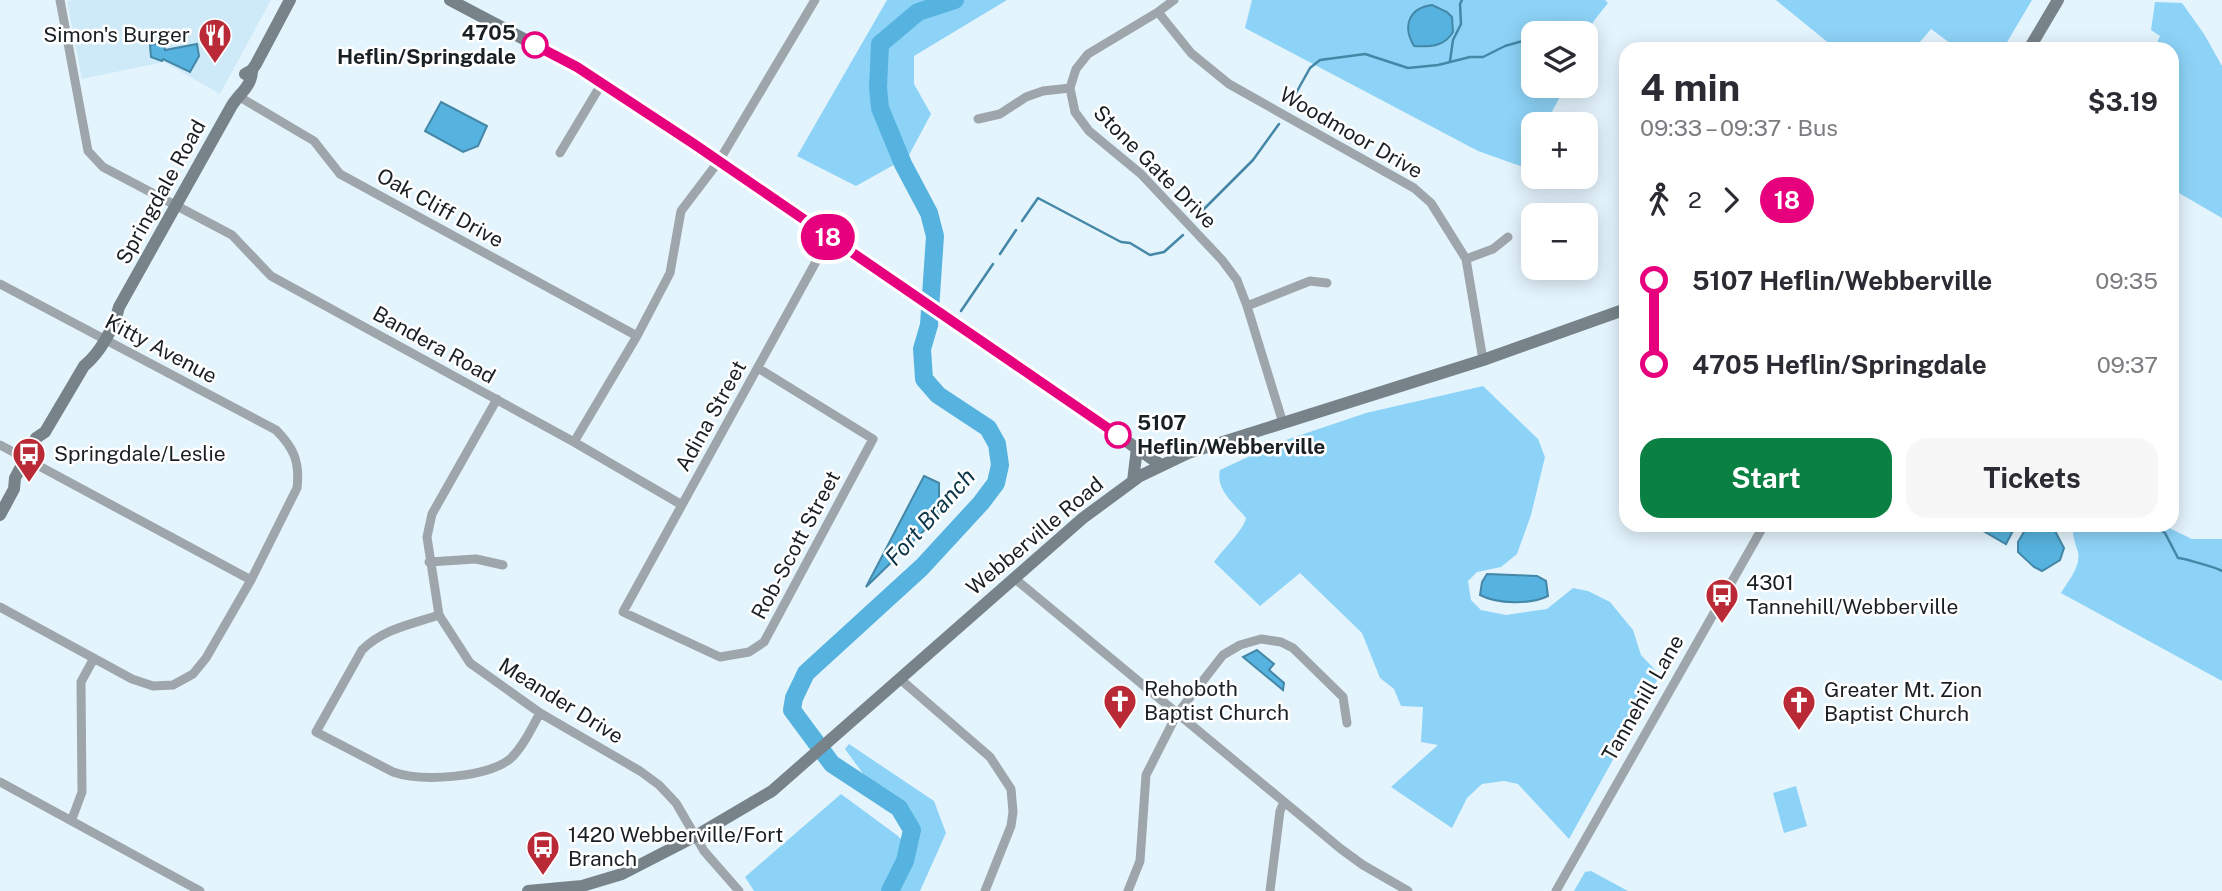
<!DOCTYPE html>
<html lang="en">
<head>
<meta charset="utf-8">
<style>
  body { margin:0; font-family:"Public Sans",sans-serif; background:#f7f7f7; color:#2b2b33; height:100vh; display:flex; flex-direction:column; font-size:26px; white-space:nowrap }
  * { box-sizing:border-box; margin:0 }
  p { font-size:23px; color:#7c7c81 }
  .icon { flex:none; width:38px; height:38px; fill:none; stroke:currentColor; stroke-width:2; stroke-linecap:round; stroke-linejoin:round }
  .map { position:relative; flex:1; overflow:hidden }
  .drawer { position:absolute; left:1619px; top:42px; width:560px; height:490px; display:flex; flex-direction:column; background:#fff; border-radius:21px; box-shadow:0 4px 18px #0003 }
  .drawer>* { flex:none }
  .badge { padding:0 14px; border-radius:23px; font-size:24px; line-height:46px }
  .fabs { position:absolute; left:1521px; top:21px; display:grid; gap:14px }
  .fabs a { display:grid; place-items:center; width:77px; height:77px; border-radius:14px; background:#fff; box-shadow:0 4px 18px #0003; font-size:35px }
  .map>.badge { position:absolute; translate:-50% -50%; box-shadow:0 0 0 4px #fff }
  .legs { display:flex; align-items:center; gap:10px; height:77px; padding:0 21px; font-size:23px }
  .legs p { margin-inline-start:auto }
  .overview { display:flex; align-items:center; justify-content:space-between; height:119px; padding:0 21px }
  h1 { font-size:38px; font-weight:700; line-height:52px }
  .action { display:flex; gap:14px; margin-top:auto; padding:14px 21px }
  .action a { flex:1; height:80px; border-radius:21px; background:#0b8043; color:#fff; font-size:28px; font-weight:700; line-height:80px; text-align:center }
  .action a+a { background:#f7f7f7; color:#2b2b33 }
  ul { padding:0 21px; list-style:none }
  li { display:flex; align-items:center; gap:24px; height:84px; font-size:26px }
  li i { display:grid; place-items:center; width:10px; height:100%; margin:0 9px; background:currentColor }
  li i::after { content:''; width:18px; height:18px; margin:-9px; border:5px solid; border-radius:50%; background:#fff }
  li p { margin-inline-start:auto }
  li:first-child i { background:linear-gradient(#0000 50%,currentColor 0) }
  li:last-child i { background:linear-gradient(currentColor 50%,#0000 0) }
  .map>svg:first-child { display:block }
  .built { fill:#ceeaf9 }
  .green { fill:#8dd3f7 }
  .water { fill:#56b3df; stroke:#4487a7; stroke-width:2 }
  .lines { fill:none; stroke-linecap:round; stroke-linejoin:round }
  .stream { stroke:#4487a7; stroke-width:2.5 }
  .river { stroke:#56b3df; stroke-width:18 }
  .street { stroke:#9ea6ab; stroke-width:9 }
  .secondary { stroke:#778389; stroke-width:12 }
  .line-1-casing { stroke:#fff; stroke-width:16 }
  .line-1 { stroke:#e6007e; stroke-width:10 }
  .stop-1-dot { fill:#fff; stroke:#e6007e; stroke-width:3.5 }
  .labels { text-anchor:middle; stroke-width:5; stroke-linejoin:round; paint-order:stroke }
  .stop-label { font-size:21px; font-weight:bold; fill:#192024; stroke:#fff; text-anchor:end }
  .poi-label { font-size:21px; fill:#192024; stroke:#fff; text-anchor:start }
  .street-label { font-size:21px; fill:#192024; stroke:#fff }
  .water-label { font-size:23px; font-style:italic; fill:#0b3548; stroke:#fff }
</style>
</head>
<body>
<div class="map">
<svg width="2222" height="891" viewBox="0 0 2222 891">
  <rect width="100%" height="100%" fill="#e4f4fd"/>
  <path class="built" d="M73 0H271L220 94 164 62 82 79 67 1Z"/>
  <path class="green" d="M887 0H1007L914 56V84L931 114 908 157 856 186 797 156Z
    M1252 0H1605L1608 3 1593 22 1588 52 1586 57V33H1533V86H1566L1545 124H1533V163L1526 168 1478 151 1245 28Z
    M1776 0H2032L2003 49H1958L1931 29 1914 49H1836Z
    M2155 2 2182 3 2204 34 2222 66V218L2172 189V49H2154L2160 36 2151 30Z
    M1483 386 1538 439 1545 457 1531 515 1517 554 1501 567 1477 572 1468 581 1471 600 1481 610 1506 615 1547 609 1573 588 1588 591 1610 602 1633 630 1641 655 1660 675 1569 839 1518 784 1504 781 1482 784 1467 798 1452 828 1391 787 1438 745 1421 742 1423 707 1401 706 1394 689 1380 678 1362 633 1300 573 1260 606 1214 562C1222 550 1244 530 1246 518 1235 504 1215 490 1220 470L1280 442 1366 413Z
    M2073 525H2163L2192 539H2222V681L2061 593C2068 581 2081 567 2078 552 2075 542 2072 536 2073 525Z
    M849 744 934 801 946 833 920 891H754L745 877 841 794 898 836 912 850 916 829 904 807 864 775 845 749Z
    M1796 786 1807 826 1784 833 1773 793Z
    M1591 871 1628 891H1574L1585 872Z"/>
  <path class="water" d="M1432 5 1447 12 1452 17 1453 32C1444 47 1430 47 1414 46 1402 26 1409 8 1432 5Z
    M163 42 165 50 197 44 199 56 190 72 163 59 162 61 151 57 150 45Z
    M441 102 487 126 478 146 463 152 425 131Z
    M924 476 939 483V516L866 587Z
    M1973 525H2016L2006 544Z
    M2028 525H2052L2064 548 2060 560 2042 571 2034 567 2018 552V542Z
    M1487 574 1537 576 1546 581 1548 596C1530 605 1497 604 1480 595L1482 582Z
    M1257 650 1274 664 1269 670 1284 683 1283 690 1243 657Z"/>
  <g class="lines">
    <path class="stream" d="M1450 61 1453 40 1461 24 1460 4 1462 0
      M1291 102 1310 68 1320 60 1365 54 1408 68 1438 65 1470 57H1483L1505 46 1533 38
      M1199 214 1253 160 1279 124
      M1022 221 1038 198 1121 242 1130 243 1150 255 1164 252 1183 235
      M1000 254 1016 230
      M961 311 993 264
      M927 333 937 326
      M2151 525 2165 533 2178 558C2182 558 2218 568 2222 571"/>
    <path class="river" d="M890 891 905 861 912 830 899 808 832 764 792 710 794 698 806 673 922 567 981 503 996 483 1000 465 997 444 988 428 938 395 924 379 922 349 929 325 935 236 929 213 903 164 880 108 878 87 880 44 918 12 955 0"/>
    <path class="street" d="M60 0 88 151 103 167 232 235 271 276 574 442 682 505
      M1158 12 1191 53 1229 84 1414 188 1431 203 1466 259 1483 360
      M1070 88 1075 112 1089 131 1141 174 1222 260 1237 280 1247 306 1283 423
      M238 96 314 141 340 174 637 336
      M978 119 1000 114 1026 97 1043 91 1070 88 1076 69 1088 54 1158 12 1174 0
      M560 153 602 83
      M1466 259 1493 249 1508 237
      M0 284 276 430C294 448 300 462 297 488L251 580 206 658 193 674 173 685 153 686 132 679 0 607
      M1247 306 1310 281 1327 283
      M758 368 873 439 764 642 749 652 720 657 623 612 829 238
      M497 399 432 514 427 537 439 615 470 663 540 713 640 771 659 785 676 803 704 851 739 891
      M574 442 637 336 670 273 681 211 719 161 815 0
      M0 445 251 580
      M429 562 476 559 503 565
      M1014 578 1341 849 1363 865 1408 891
      M439 615C412 624 383 629 362 650L316 732 393 772C421 782 486 778 510 759 523 747 531 729 540 713
      M900 679 990 757 1011 789 1013 812 1011 826 985 891
      M0 782 200 891
      M72 819 82 792 81 682 94 658
      M1128 891 1140 861 1146 775 1177 714 1223 655 1240 645 1261 639 1281 642 1293 648 1343 697 1347 723
      M1270 891 1280 811 1284 802
      M1556 891 1764 525"/>
    <path class="secondary" d="M450 0 577 67 602 83 694 144 1161 465
      M2029 49 2058 0
      M245 74 252 70 256 64 290 0
      M1133 481 1137 448
      M0 515 14 489 15 478 36 438 45 432 84 366C100 353 114 328 119 307L231 107C239 93 252 87 252 70
      M528 891 582 886 622 874 694 837 772 791 1083 518 1140 476 1188 453 1483 360 1626 309"/>
  </g>
  <g class="lines">
    <defs>
      <path id="line-1" d="M535 45 577 67 694 144 1118 435"/>
    </defs>
    <use href="#line-1" class="line-1-casing"/>
    <use href="#line-1" class="line-1"/>
  </g>
  <defs>
    <symbol id="restaurant-pin" viewBox="-11 -11 22 30"><path d="M0 17L-7.5 6A9.5 9.5 0 1 1 7.5 6Z" fill="#ba2936" stroke="#fff"/><path d="M-5-6h1v4h1v-4h1v4h1v-4h1v5L-1.5 .5V6h-2V.5L-5-1ZM5-6V6H3V1.5H1.5Q1.5-4 5-6Z" fill="#fff"/></symbol>
    <symbol id="bus-pin" viewBox="-11 -11 22 30"><path d="M0 17L-7.5 6A9.5 9.5 0 1 1 7.5 6Z" fill="#ba2936" stroke="#fff"/><path d="M-5-6H5V4H4V6H2V4H-2V6H-4V4H-5ZM-3.5-4V0h7V-4ZM-3.5 1.2v1.5H-2V1.2ZM2 1.2v1.5H3.5V1.2Z" fill="#fff"/></symbol>
    <symbol id="church-pin" viewBox="-11 -11 22 30"><path d="M0 17L-7.5 6A9.5 9.5 0 1 1 7.5 6Z" fill="#ba2936" stroke="#fff"/><path d="M-1.2-6h2.4v3.5h3.3v2.4h-3.3V6h-2.4V-.1h-3.3v-2.4h3.3Z" fill="#fff"/></symbol>
  </defs>
  <g fill-rule="evenodd">
    <use href="#restaurant-pin" x="196" y="16" width="38" height="52"/>
    <use href="#bus-pin" x="10" y="435" width="38" height="52"/>
    <use href="#bus-pin" x="1703" y="576" width="38" height="52"/>
    <use href="#church-pin" x="1101" y="682" width="38" height="52"/>
    <use href="#church-pin" x="1780" y="683" width="38" height="52"/>
    <use href="#bus-pin" x="524" y="828" width="38" height="52"/>
  </g>
  <g class="stop-1-dot">
    <circle cx="535" cy="45" r="12"/>
    <circle cx="1118" cy="435" r="12"/>
  </g>
  <g class="labels">
    <g class="stop-label">
      <text x="516" y="40">4705<tspan x="516" dy="24">Heflin/Springdale</tspan></text>
      <text x="1137" y="430" text-anchor="start">5107<tspan x="1137" dy="24">Heflin/Webberville</tspan></text>
    </g>
    <g class="poi-label">
      <text x="190" y="42" text-anchor="end">Simon's Burger</text>
      <text x="54" y="461">Springdale/Leslie</text>
      <text x="1746" y="590">4301<tspan x="1746" dy="24">Tannehill/Webberville</tspan></text>
      <text x="1144" y="696">Rehoboth<tspan x="1144" dy="24">Baptist Church</tspan></text>
      <text x="1824" y="697">Greater Mt. Zion<tspan x="1824" dy="24">Baptist Church</tspan></text>
      <text x="568" y="842">1420 Webberville/Fort<tspan x="568" dy="24">Branch</tspan></text>
    </g>
    <g class="street-label">
      <text transform="translate(1351 133) rotate(30)" y="7">Woodmoor Drive</text>
      <text transform="translate(1155 167) rotate(45)" y="7">Stone Gate Drive</text>
      <text transform="translate(161 192) rotate(-61)" y="7">Springdale Road</text>
      <text transform="translate(440 208) rotate(29)" y="7">Oak Cliff Drive</text>
      <text transform="translate(434 345) rotate(29)" y="7">Bandera Road</text>
      <text transform="translate(161 349) rotate(28)" y="7">Kitty Avenue</text>
      <text transform="translate(711 416) rotate(-61)" y="7">Adina Street</text>
      <text transform="translate(1035 536) rotate(-40)" y="7">Webberville Road</text>
      <text transform="translate(796 545) rotate(-62)" y="7">Rob-Scott Street</text>
      <text transform="translate(1643 698) rotate(-60)" y="7">Tannehill Lane</text>
      <text transform="translate(561 701) rotate(32)" y="7">Meander Drive</text>
    </g>
    <g class="water-label">
      <text transform="translate(930 517) rotate(-48)" y="8">Fort Branch</text>
    </g>
  </g>
</svg>
<div class="fabs">
<a><svg class="icon" aria-label="layers" viewBox="0 0 24 24"><path d="M12 4l9 5-9 5-9-5zM3 14l9 5 9-5"/></svg></a>
<a>+</a>
<a>−</a>
</div>
<b class="badge" style="left:828px;top:237px;background:#e6007e;color:#fff">18</b>
<section class="drawer">
<div class="overview"><div><h1>4 min</h1><p>09:33 – 09:37 · Bus</p></div><b>$3.19</b></div>
<div class="legs"><svg class="icon" aria-label="walk" viewBox="0 0 24 24"><circle cx="13" cy="4" r="2"/><path d="M13 8l-2 6 4 7M11 14l-3 7M7 12l3-4h3l4 4"/></svg>2<svg class="icon" aria-label="forward" viewBox="0 0 24 24"><path d="M9 5l7 7-7 7"/></svg><b class="badge" style="background:#e6007e;color:#fff">18</b></div>
<ul>
<li><i style="color:#e6007e"></i><b>5107 Heflin/Webberville</b><p>09:35</p></li>
<li><i style="color:#e6007e"></i><b>4705 Heflin/Springdale</b><p>09:37</p></li>
</ul>
<div class="action"><a>Start</a><a>Tickets</a></div>
</section>
</div>
</body>
</html>
